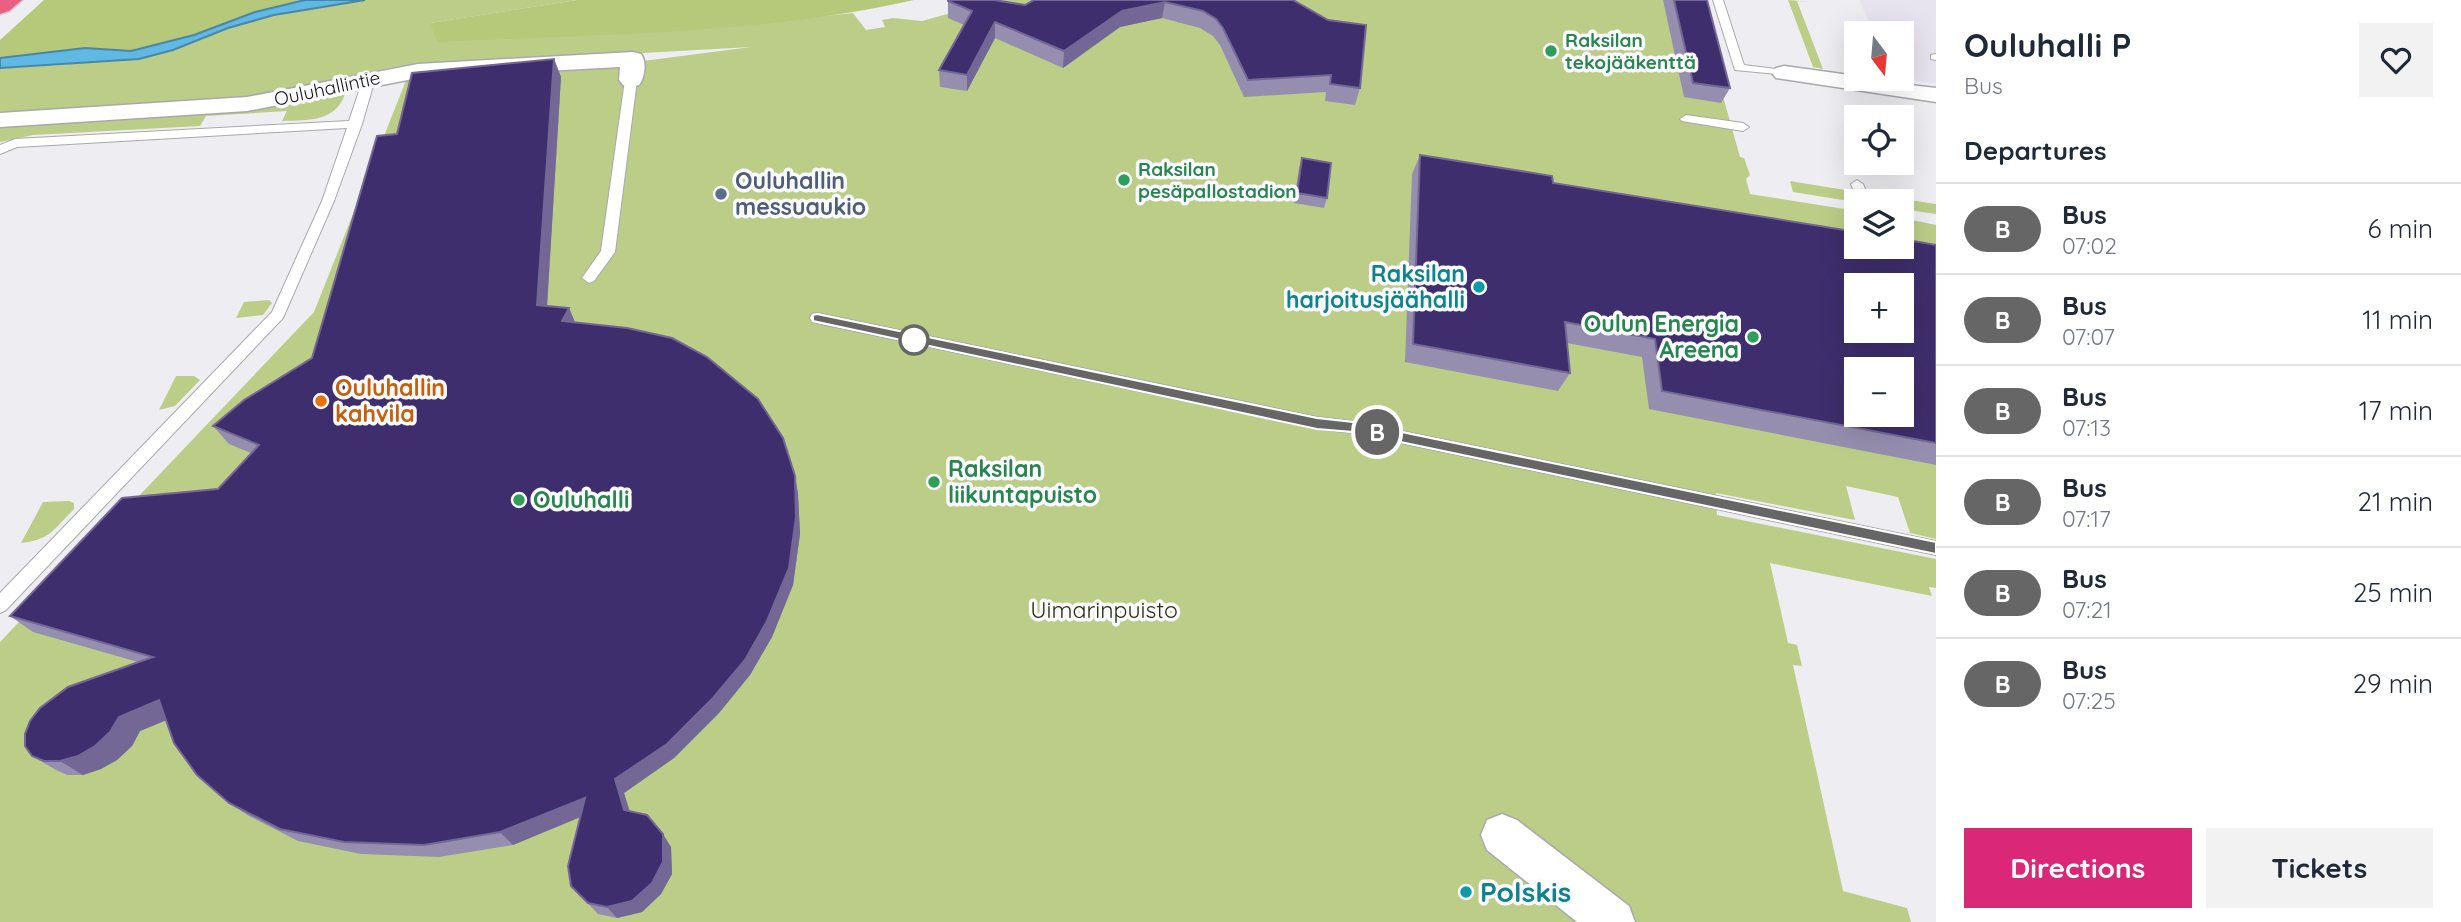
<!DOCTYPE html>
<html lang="en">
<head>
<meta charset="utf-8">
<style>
  body { margin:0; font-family:Quicksand,sans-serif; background:#f2f2f3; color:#1f2937; height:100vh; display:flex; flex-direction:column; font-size:26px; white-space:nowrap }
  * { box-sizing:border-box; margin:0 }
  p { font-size:23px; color:#747a83 }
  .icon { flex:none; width:38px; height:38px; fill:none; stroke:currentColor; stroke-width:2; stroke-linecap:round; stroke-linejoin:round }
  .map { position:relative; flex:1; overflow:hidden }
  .panel { display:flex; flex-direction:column; background:#fff; width:525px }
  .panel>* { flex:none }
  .badge { padding:0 14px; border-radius:23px; font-size:24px; line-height:46px }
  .needle { width:46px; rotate:164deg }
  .controls { position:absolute; left:1844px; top:21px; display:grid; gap:14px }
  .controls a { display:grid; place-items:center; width:70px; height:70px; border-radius:0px; background:#fff; box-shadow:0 7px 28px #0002; font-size:35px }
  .map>.badge { position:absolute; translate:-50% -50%; box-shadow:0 0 0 4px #fff }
  h2 { padding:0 28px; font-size:26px; line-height:63px }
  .round { display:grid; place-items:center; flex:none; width:74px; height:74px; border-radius:0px; background:#f2f2f3 }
  .head { display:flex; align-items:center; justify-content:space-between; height:119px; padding:0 28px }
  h1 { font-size:33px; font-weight:700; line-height:52px }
  .cta { display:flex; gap:14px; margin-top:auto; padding:14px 28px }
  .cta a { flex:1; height:80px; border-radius:0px; background:#db2777; color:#fff; font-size:28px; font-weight:700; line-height:80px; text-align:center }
  .cta a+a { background:#f2f2f3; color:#1f2937 }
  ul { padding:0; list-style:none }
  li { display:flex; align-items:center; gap:21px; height:91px; padding:0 28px; border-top:2px solid #e0e1e3 }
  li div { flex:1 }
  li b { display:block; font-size:26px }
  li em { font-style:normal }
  li .badge { min-width:77px; font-weight:700; text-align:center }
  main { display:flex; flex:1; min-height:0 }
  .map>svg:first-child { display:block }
  .built { fill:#e7e4f0 }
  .green { fill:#bccd88; fill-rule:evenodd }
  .forest { fill:#b6c879 }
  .water { fill:#60b8e4; stroke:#4a87a7; stroke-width:2 }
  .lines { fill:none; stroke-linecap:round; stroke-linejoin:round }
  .service-casing { stroke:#a9a8ac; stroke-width:2 }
  .minor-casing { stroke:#a9a8ac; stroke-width:3 }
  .motorway-casing { stroke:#ccc; stroke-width:3 }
  .service { fill:#fff; fill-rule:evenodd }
  .minor { fill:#fff; fill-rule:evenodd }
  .motorway { fill:#e96083; fill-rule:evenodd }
  .wall { fill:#968eaf }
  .shaded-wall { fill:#736795 }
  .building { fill:#3e2e6d; stroke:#736795; stroke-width:2; fill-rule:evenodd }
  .line { fill:#666; stroke:#fff; stroke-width:2 }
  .leisure-dot { fill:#2e9e5b; stroke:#fbfaff; stroke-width:2.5 }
  .service-dot { fill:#5c6f8a; stroke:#fbfaff; stroke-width:2.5 }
  .culture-dot { fill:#0f9aa8; stroke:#fbfaff; stroke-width:2.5 }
  .stop-dot { fill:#fff; stroke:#666; stroke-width:3.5 }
  .food-dot { fill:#e8710a; stroke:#fbfaff; stroke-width:2.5 }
  .labels { text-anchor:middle; stroke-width:7; stroke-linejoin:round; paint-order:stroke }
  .far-leisure-label { font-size:19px; font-weight:bold; fill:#27864d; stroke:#fbfaff; text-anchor:start }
  .far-street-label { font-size:19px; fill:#171618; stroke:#fbfaff }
  .service-label { font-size:23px; font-weight:bold; fill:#4e5e75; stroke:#fbfaff; text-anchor:start }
  .culture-label { font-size:23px; font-weight:bold; fill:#0d838f; stroke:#fbfaff; text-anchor:end }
  .leisure-label { font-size:23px; font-weight:bold; fill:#27864d; stroke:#fbfaff; text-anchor:start }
  .food-label { font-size:23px; font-weight:bold; fill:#c56008; stroke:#fbfaff; text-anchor:start }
  .park-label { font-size:23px; fill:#2a310f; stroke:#fbfaff }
  .near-culture-label { font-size:28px; font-weight:bold; fill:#0d838f; stroke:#fbfaff; text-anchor:start }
</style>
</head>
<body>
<main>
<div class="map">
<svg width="1936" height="922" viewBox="0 0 1936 922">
  <rect width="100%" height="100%" fill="#eeedf1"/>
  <path class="built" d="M1859 0H1936V83L1901 79 1902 33H1875Z"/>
  <path class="green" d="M365 0H577L430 23 731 26 853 13 866 30 885 27 882 20 893 18 922 21 998 0H1696L1740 157 1744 158 1750 175 1746 179 1750 194 1857 211V247H1902V218L1936 225V539L1910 533 1898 497 1846 486 1855 520 1716 493 1717 515 1936 559V588L1929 587 1932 596 1770 563 1788 643 1797 645 1802 666 1793 665 1843 891 1907 908 1911 922H0V642L314 312 407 78 605 66 751 47 394 67 243 98 0 114V68L63 65 173 50 228 28 274 15ZM1857 285H1902V331H1857ZM1857 369H1902V415H1857Z
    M1788 0 1812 2 1797 1 1823 69 1813 67Z
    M346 91C337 122 310 120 282 121L287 111 206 116 200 126 33 135 0 142V126Z
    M1790 181 1845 190 1849 201 1793 192Z
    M1876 195 1936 204V214L1902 209V201H1878Z
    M269 300 272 303 263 315 236 318 244 302Z
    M176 376H194L200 380 175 406 159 410Z
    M69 501 74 503V509C54 529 50 540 21 543L43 502Z"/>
  <path class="forest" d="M44 0H305L255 12 194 35 131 51 85 48 0 58V40Z
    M577 0H914C759 35 596 34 438 42L430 23Z"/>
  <path class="water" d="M305 0H365L274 15 228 28 173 50 139 59 0 68V58L85 48 131 51 194 35 255 12Z"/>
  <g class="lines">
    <defs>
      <path id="service" d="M1713 0H1723L1744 65 1784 70 1788 71V75L1735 70Z
        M1936 54V60L1931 59V55Z
        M369 76 375 79 362 124 334 201 283 318 6 610 0 613V593L272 312 322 201 347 128 17 147 0 154V145L15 139 349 121 363 79Z
        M631 77 637 80 615 252 594 281 589 283 582 278 601 251 625 80Z
        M1686 115 1743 123 1749 127 1743 131 1682 121 1680 119Z
        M1857 180 1863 184 1870 201H1858L1851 184Z
        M817 313 1317 417 1353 421 1936 541V555L1353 433 1317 429 812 322 810 318 812 314Z"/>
      <path id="minor" d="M633 52 641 54C647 62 645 77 639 85L631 87 623 85 619 80 620 67 418 78 247 111 0 127V113L247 97 418 64Z
        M1784 66 1857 76V79L1936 88V102L1776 78 1772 73 1776 68Z
        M1502 814 1517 820 1629 906 1635 922H1577L1487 850 1481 835 1487 820Z"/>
      <path id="motorway" d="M0 0H22L9 11 0 14Z"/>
    </defs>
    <use href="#service" class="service-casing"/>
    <use href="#minor" class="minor-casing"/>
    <use href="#motorway" class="motorway-casing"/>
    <use href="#service" class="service"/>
    <use href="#minor" class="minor"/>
    <use href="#motorway" class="motorway"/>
  </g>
  <path class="wall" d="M1293 0 1360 88 1355 105 1325 101 1326 92 1244 97 1220 45 1213 36 1200 28 1162 18 1120 27 1063 68 995 38 967 91 940 87 939 70 964 25 948 18V1L1025 5Z
    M1663 0H1707L1730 88 1721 103 1684 97Z
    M554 59 561 77 547 306 569 308 575 323 795 476 798 494 800 534 793 585 772 637 750 675 719 713 674 758 624 793 630 811 671 847 672 874 661 894 642 912 617 918 598 914 571 886 580 817 513 845 439 857 361 854 298 841 249 816 229 803 166 720 140 731 132 746 117 760 101 769 83 775H67L56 770 32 756 138 662 33 632 10 616 218 489 251 453 229 444 213 426 312 358 397 134Z
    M1420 155 1553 183 1936 245V465L1649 409 1642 357 1567 343 1570 373 1558 391 1405 362 1412 174Z
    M1302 158 1327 198 1324 208 1294 203 1299 168Z"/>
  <path class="shaded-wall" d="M1165 2 1162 18 1120 27 1063 68 1064 51 1122 11Z
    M995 22V38L967 91V75Z
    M554 59 561 77 546 323 537 305Z
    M569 308 577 327 562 321Z
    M795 476 798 494 800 534 793 585 772 637 750 675 719 713 674 758 624 793 633 823 624 810 615 779Z
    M159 700 179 715 140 731 132 746 117 760 101 769 83 775 60 761 119 717Z
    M585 798 595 811 513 845 500 832Z
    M663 834 671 847 672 874 661 894 642 912 617 918 607 907Z"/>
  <path class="building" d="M948 0H994L1025 5 1034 0H1293L1328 20 1366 25 1360 88 1330 84 1331 75 1248 80 1223 28 1216 19 1203 11 1165 2 1122 11 1064 51 995 22 967 75 939 70 972 11 948 1Z
    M1674 0H1707L1730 88 1693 83Z
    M554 59 537 305 569 308 562 321 627 328 672 338 707 357 758 399 783 438 795 476 796 517 789 568 767 621 745 660 713 698 667 744 615 779 624 810 647 815 663 834V862L652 883 632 901 607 907 588 903 571 886 568 866 585 798 500 832 424 845 344 842 280 829 229 803 197 775 174 743 159 700 119 717 110 732 95 746 78 756 60 761H44L32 756 25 746V734L30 721 40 708 68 687 153 657 10 616 122 498 218 489 259 445 213 426 244 400 312 358 377 136 397 134 412 73Z
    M1420 155 1552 176 1553 183 1857 232V247H1902V239L1936 245V443L1662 391 1655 339 1565 322 1570 373 1413 344ZM1857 285H1902V331H1857ZM1857 369H1902V415H1857Z
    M1302 158 1331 163 1327 198 1297 193Z"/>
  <path class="line" d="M817 314 1317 418 1353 422 1936 542V554L1353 432 1317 429 813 321V315Z"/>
  <g class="leisure-dot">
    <circle cx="1551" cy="51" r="7"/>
    <circle cx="1124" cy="180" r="7"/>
    <circle cx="1753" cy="337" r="7"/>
    <circle cx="934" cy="482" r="7"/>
    <circle cx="519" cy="500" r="7"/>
  </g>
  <circle class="service-dot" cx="721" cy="194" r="7"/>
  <g class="culture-dot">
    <circle cx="1479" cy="287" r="7"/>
    <circle cx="1466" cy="892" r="7"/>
  </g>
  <circle class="stop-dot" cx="914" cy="340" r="14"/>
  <circle class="food-dot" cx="321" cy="401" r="7"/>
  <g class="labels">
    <g class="far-leisure-label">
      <text x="1565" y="47">Raksilan<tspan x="1565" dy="22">tekojääkenttä</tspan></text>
      <text x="1138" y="176">Raksilan<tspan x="1138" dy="22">pesäpallostadion</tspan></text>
    </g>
    <g class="far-street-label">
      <text transform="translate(327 88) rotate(-12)" y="7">Ouluhallintie</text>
    </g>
    <g class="service-label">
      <text x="735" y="189">Ouluhallin<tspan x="735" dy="26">messuaukio</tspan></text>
    </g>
    <g class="culture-label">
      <text x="1465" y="282">Raksilan<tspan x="1465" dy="26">harjoitusjäähalli</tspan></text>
    </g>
    <g class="leisure-label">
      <text x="1739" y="332" text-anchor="end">Oulun Energia<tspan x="1739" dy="26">Areena</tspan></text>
      <text x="948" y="477">Raksilan<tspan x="948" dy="26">liikuntapuisto</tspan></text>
      <text x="533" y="508">Ouluhalli</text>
    </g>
    <g class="food-label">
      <text x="335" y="396">Ouluhallin<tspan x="335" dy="26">kahvila</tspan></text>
    </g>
    <g class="park-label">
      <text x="1104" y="618">Uimarinpuisto</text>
    </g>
    <g class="near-culture-label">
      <text x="1480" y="902">Polskis</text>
    </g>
  </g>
</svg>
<div class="controls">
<a><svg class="needle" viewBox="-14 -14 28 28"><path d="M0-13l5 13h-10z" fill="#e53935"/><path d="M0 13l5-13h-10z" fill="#747a83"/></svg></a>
<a><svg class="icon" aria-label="locate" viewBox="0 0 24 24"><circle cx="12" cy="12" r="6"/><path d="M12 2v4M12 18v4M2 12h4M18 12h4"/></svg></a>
<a><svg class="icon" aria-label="layers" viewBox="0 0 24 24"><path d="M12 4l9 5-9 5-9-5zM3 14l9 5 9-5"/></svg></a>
<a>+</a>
<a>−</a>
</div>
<b class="badge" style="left:1377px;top:432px;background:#666;color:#fff">B</b>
</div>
<section class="panel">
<div class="head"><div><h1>Ouluhalli P</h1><p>Bus</p></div><a class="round"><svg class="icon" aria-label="heart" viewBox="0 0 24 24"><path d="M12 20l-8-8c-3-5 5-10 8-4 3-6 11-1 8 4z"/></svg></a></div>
<h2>Departures</h2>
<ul>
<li><span class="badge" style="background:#666;color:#fff">B</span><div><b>Bus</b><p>07:02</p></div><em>6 min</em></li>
<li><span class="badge" style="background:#666;color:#fff">B</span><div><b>Bus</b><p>07:07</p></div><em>11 min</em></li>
<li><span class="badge" style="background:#666;color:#fff">B</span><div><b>Bus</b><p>07:13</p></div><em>17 min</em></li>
<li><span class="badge" style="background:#666;color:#fff">B</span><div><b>Bus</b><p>07:17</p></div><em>21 min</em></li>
<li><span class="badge" style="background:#666;color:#fff">B</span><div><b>Bus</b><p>07:21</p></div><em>25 min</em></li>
<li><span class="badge" style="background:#666;color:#fff">B</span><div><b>Bus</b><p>07:25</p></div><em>29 min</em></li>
</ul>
<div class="cta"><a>Directions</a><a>Tickets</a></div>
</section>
</main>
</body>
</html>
